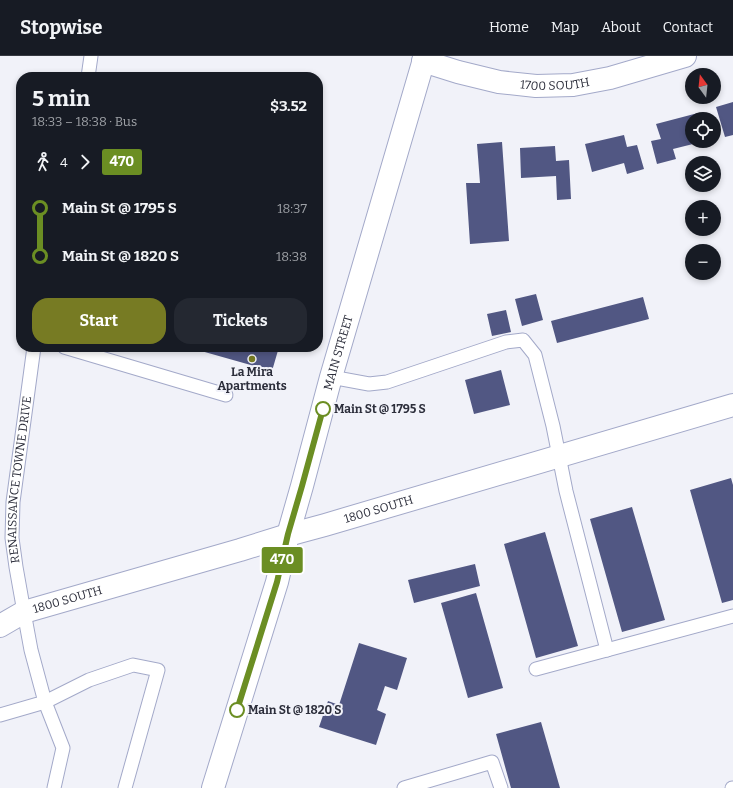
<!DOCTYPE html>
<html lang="en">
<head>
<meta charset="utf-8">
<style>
  body { margin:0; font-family:Bitter,serif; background:#242831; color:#f1f3f6; height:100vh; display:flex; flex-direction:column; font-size:15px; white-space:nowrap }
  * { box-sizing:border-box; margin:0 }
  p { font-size:13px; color:#9ea1a6 }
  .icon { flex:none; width:22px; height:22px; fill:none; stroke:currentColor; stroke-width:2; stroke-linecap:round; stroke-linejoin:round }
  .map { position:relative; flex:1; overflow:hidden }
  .panel { position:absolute; left:16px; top:16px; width:307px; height:280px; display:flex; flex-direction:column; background:#171b24; border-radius:16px; box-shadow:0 2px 6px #0003 }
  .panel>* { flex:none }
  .badge { padding:0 8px; border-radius:3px; font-size:14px; line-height:26px }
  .needle { width:26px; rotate:345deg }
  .buttons { position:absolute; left:685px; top:12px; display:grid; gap:8px }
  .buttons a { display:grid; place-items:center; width:36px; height:36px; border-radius:50%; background:#171b24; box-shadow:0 2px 6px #0003; font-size:20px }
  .map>.badge { position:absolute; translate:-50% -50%; box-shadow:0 0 0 2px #fff }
  .legs { display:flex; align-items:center; gap:6px; height:44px; padding:0 16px; font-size:13px }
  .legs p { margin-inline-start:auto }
  .head { display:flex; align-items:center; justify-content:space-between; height:68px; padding:0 16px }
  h1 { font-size:22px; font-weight:700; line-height:30px }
  .action { display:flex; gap:8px; margin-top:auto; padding:8px 16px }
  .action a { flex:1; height:46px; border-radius:16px; background:#777b23; color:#fff; font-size:16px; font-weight:700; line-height:46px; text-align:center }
  .action a+a { background:#242831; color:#f1f3f6 }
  ul { padding:0 16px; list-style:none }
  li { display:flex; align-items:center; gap:14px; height:48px; font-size:15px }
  li i { display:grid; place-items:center; width:6px; height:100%; margin:0 5px; background:currentColor }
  li i::after { content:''; width:10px; height:10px; margin:-5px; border:3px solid; border-radius:50%; background:#171b24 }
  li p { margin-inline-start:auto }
  li:first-child i { background:linear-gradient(#0000 50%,currentColor 0) }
  li:last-child i { background:linear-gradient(currentColor 50%,#0000 0) }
  header { display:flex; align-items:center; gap:24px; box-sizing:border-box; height:56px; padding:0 20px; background:#171b24; border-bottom:1px solid #363941 }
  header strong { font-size:19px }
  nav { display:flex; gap:22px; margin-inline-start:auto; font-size:14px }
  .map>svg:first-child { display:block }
  .building { fill:#515783 }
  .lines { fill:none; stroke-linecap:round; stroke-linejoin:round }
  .service-casing { stroke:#a3a9c9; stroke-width:15 }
  .minor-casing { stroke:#a3a9c9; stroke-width:24 }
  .tertiary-casing { stroke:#a3a9c9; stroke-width:24 }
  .service { stroke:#fff; stroke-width:13 }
  .minor { stroke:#fff; stroke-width:22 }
  .tertiary { stroke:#fff; stroke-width:22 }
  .line-1-casing { stroke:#fff; stroke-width:9 }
  .line-1 { stroke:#6b8e23; stroke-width:6 }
  .poi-dot { fill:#777b23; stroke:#f1f2f9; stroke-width:1.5 }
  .stop-1-dot { fill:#fff; stroke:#6b8e23; stroke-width:2 }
  .labels { text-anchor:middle; stroke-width:4; stroke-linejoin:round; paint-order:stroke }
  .street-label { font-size:12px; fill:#2c2e3b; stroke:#f1f2f9 }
  .poi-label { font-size:12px; font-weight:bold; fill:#2c2e3b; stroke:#f1f2f9 }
  .stop-label { font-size:12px; font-weight:bold; fill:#2c2e3b; stroke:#f1f2f9; text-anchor:start }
</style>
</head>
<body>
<header>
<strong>Stopwise</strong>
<nav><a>Home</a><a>Map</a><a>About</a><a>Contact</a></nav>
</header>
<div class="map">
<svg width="733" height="732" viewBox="0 0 733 732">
  <rect width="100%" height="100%" fill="#f1f2f9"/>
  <path class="building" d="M733 46V79L725 81 716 51Z
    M698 57 699 63H692V85L701 86 673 93 676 103 657 108 651 85 661 83 656 68Z
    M624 79 627 91 637 89 644 113 627 118 624 107 592 116 585 88Z
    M502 86 509 185 470 188 466 127H480L477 88Z
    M555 90 556 105 569 104 571 143 557 144 556 120 521 122 520 92Z
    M536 238 543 264 522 270 515 243Z
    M643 241 649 263 557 287 551 265Z
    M506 254 511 276 492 280 487 258Z
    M187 291H279L272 315Z
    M501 314 510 349 474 358 465 324Z
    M731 422 733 429V544L722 547 690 434Z
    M632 451 665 564 622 576 590 463Z
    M545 476 578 590 536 602 504 488Z
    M475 508 480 530 414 547 408 524Z
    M476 537 503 632 468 642 441 547Z
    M359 587 407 602 397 634 385 630 377 654 386 658 376 689 319 671 328 645 339 649Z
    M541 666 560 732H511L496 678Z"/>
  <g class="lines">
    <defs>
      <g id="service">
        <path d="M88 21 91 0"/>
        <path d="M64 291 226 339"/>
        <path d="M331 321 369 328 387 326 506 286 523 284 535 299 553 370 566 435 607 594"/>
        <path d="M536 613 733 560"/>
        <path id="s1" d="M0 659 45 646 31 594 24 556 16 511 12 482 13 446 34 291"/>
        <path d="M54 732 63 692 45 646 89 624 133 609 158 614 125 732"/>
        <path d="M404 732 492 706 501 732"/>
        <path d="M732 732H733"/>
      </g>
      <g id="minor">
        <path id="s2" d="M423 5 458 16 499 26 536 30 573 29 610 22 685 0"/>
      </g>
      <g id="tertiary">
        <path id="s3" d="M0 570 24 556 240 494 288 479 325 469 733 349"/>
        <path id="s4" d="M213 732 277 526 288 479 302 430 331 321 425 0"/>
      </g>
    </defs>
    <use href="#service" class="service-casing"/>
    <use href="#minor" class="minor-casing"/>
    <use href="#tertiary" class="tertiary-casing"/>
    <use href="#service" class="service"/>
    <use href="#minor" class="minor"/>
    <use href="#tertiary" class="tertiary"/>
  </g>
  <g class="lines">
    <defs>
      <path id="line-1" d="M237 654 277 526 288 478 302 430 323 353"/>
    </defs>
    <use href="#line-1" class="line-1-casing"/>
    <use href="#line-1" class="line-1"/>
  </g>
  <circle class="poi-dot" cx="252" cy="303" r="4"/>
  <g class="stop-1-dot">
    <circle cx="323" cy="353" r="7"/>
    <circle cx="237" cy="654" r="7"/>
  </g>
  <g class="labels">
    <g class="street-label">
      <text dy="4" stroke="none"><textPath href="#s2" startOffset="135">1700 SOUTH</textPath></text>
      <text dy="4" stroke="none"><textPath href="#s4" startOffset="453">MAIN STREET</textPath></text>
      <text dy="4" stroke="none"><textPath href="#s1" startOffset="273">RENAISSANCE TOWNE DRIVE</textPath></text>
      <text dy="4" stroke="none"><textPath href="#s3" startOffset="397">1800 SOUTH</textPath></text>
      <text dy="4" stroke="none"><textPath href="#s3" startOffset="73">1800 SOUTH</textPath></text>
    </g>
    <g class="poi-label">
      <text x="252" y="320">La Mira<tspan x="252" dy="14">Apartments</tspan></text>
    </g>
    <g class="stop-label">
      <text x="334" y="357">Main St @ 1795 S</text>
      <text x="248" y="658">Main St @ 1820 S</text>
    </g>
  </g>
</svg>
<div class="buttons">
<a><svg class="needle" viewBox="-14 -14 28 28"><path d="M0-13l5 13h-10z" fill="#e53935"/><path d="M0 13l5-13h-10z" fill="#9ea1a6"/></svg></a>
<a><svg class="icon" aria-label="locate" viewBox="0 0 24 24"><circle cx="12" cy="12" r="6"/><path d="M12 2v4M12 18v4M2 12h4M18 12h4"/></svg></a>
<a><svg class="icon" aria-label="layers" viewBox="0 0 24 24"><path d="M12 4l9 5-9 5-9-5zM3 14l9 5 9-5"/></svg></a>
<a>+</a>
<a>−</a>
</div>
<b class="badge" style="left:282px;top:504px;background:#6b8e23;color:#fff">470</b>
<section class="panel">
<div class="head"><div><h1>5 min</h1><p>18:33 – 18:38 · Bus</p></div><b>$3.52</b></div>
<div class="legs"><svg class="icon" aria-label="walk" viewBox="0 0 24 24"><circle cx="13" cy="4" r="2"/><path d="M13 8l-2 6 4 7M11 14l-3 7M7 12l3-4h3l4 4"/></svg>4<svg class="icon" aria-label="forward" viewBox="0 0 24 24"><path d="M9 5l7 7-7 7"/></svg><b class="badge" style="background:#6b8e23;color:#fff">470</b></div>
<ul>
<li><i style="color:#6b8e23"></i><b>Main St @ 1795 S</b><p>18:37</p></li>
<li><i style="color:#6b8e23"></i><b>Main St @ 1820 S</b><p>18:38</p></li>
</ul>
<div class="action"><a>Start</a><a>Tickets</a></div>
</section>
</div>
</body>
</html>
